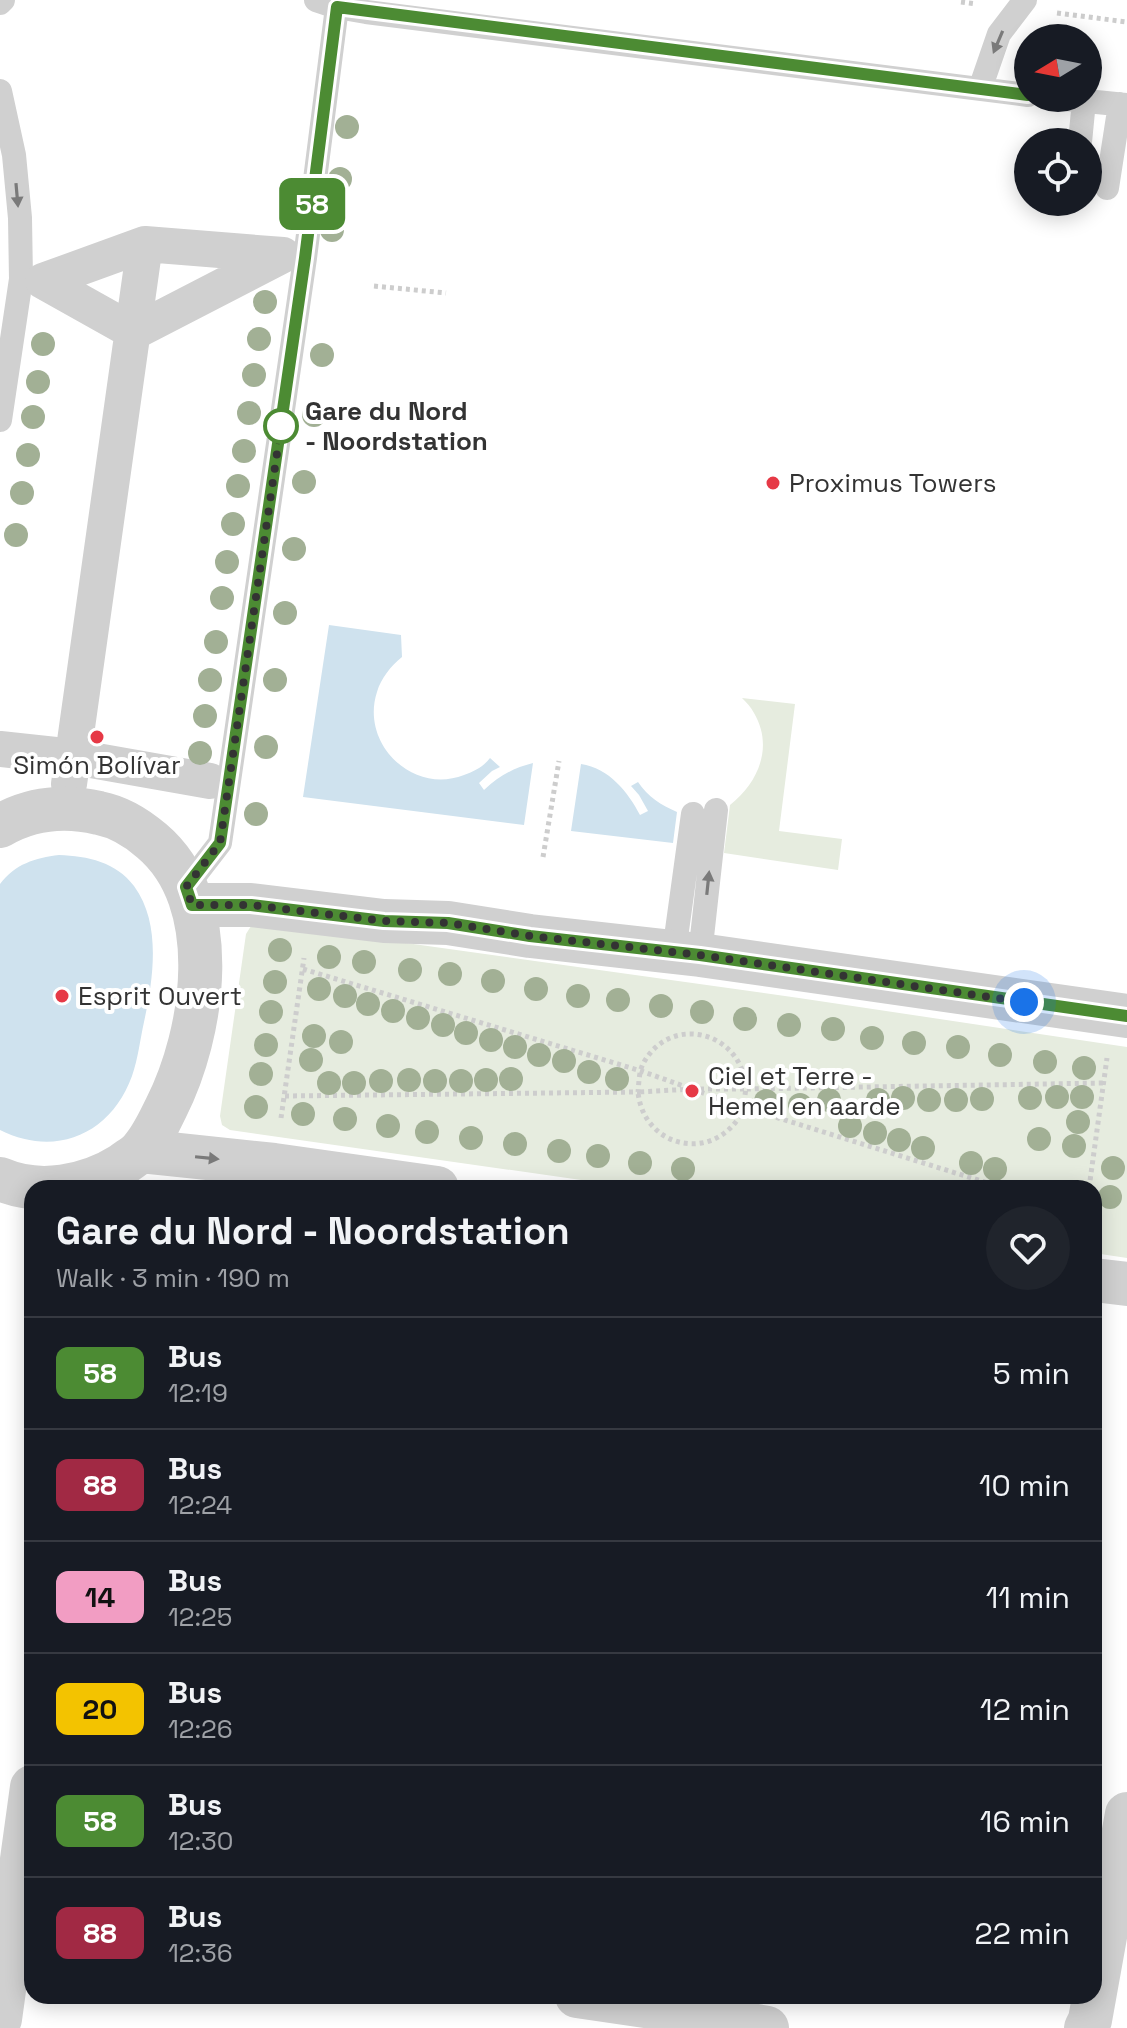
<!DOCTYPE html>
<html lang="en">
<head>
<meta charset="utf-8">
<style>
  body { margin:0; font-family:"Space Grotesk",sans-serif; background:#20242c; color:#f1f3f6; height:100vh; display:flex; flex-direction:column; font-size:30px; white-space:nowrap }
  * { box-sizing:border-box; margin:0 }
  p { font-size:26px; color:#9ea1a6 }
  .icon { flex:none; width:44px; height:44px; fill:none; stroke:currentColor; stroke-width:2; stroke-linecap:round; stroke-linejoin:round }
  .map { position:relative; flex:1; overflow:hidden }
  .drawer { position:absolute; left:24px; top:1180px; width:1078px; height:824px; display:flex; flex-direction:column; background:#171b24; border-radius:24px; box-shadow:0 4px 20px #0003 }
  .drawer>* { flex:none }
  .badge { padding:0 16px; border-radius:12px; font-size:28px; line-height:52px }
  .needle { width:52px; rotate:260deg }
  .fabs { position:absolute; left:1014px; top:24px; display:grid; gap:16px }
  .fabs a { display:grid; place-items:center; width:88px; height:88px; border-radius:50%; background:#171b24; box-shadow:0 4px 20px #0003; font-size:40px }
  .you { position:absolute; width:40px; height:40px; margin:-20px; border:6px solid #fff; border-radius:50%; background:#1a73e8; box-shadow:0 0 0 12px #1a73e833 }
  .map>.badge { position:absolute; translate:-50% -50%; box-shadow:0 0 0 4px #fff }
  .round { display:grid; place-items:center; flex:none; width:84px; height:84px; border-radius:42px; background:#20242c }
  .headline { display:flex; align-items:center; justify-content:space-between; height:136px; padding:0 32px }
  h1 { font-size:38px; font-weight:800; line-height:60px }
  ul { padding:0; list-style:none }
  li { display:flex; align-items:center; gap:24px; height:112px; padding:0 32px; border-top:2px solid #363941 }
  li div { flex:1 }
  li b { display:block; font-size:30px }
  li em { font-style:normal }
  li .badge { min-width:88px; font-weight:700; text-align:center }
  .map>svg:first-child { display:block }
  .green { fill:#e6ecdf }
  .water { fill:#cfe2ee }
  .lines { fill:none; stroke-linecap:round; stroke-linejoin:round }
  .path { stroke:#cdcdcd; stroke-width:5; stroke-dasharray:4 4; stroke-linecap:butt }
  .service { stroke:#d0d0d0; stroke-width:24 }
  .pedestrian { stroke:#d0d0d0; stroke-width:36 }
  .minor { stroke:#d0d0d0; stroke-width:44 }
  .tertiary { stroke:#d0d0d0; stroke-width:44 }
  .tree { fill:#a2b095 }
  .oneway { fill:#7a7a7a }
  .line-casing { stroke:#fff; stroke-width:18 }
  .line { stroke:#4c8b33; stroke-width:12 }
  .walk { stroke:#333; stroke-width:8; stroke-dasharray:0 14.4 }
  .stop-dot { fill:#fff; stroke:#4c8b33; stroke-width:4 }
  .poi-dot { fill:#e63946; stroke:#fff; stroke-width:3 }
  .labels { text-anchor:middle; stroke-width:8; stroke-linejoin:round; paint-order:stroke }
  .stop-label { font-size:26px; font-weight:bold; fill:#333; stroke:#fff; text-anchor:start }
  .poi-label { font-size:26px; fill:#333; stroke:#fff; text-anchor:start }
</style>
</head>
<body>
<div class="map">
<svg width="1127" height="2028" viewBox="0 0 1127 2028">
  <rect width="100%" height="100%" fill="#fff"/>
  <path class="green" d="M742 698 795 704 779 831 842 839 838 870 724 853 730 805C758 783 774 747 754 713 751 707 746 702 742 698Z
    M263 923 799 998 1127 1047V1258L1094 1253V1188H637L230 1130 222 1125 220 1116 246 934 251 926Z"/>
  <path class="water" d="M329 625 401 635 402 657C391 666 381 678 377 692 360 744 413 795 464 775 475 771 483 767 490 758L500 767 492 771 479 783 484 790C499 776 513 768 533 763L524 825 303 797Z
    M581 764C609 768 628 792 640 815L648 811 639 795 631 786 638 782C648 797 661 805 677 812L673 843 571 831Z
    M59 855C88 856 116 862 134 886 162 924 153 980 144 1022 140 1040 138 1059 132 1076 111 1134 56 1158 0 1130V884C15 864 35 858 59 855Z"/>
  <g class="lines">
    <path class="path" d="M961 2 976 4
      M1057 13 1127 22
      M374 286 446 293
      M543 857 559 761
      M303 969 641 1071 743 1107 1004 1188
      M692 1089H746C744 1099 744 1111 738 1119 707 1163 643 1145 638 1092Z
      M285 1096 638 1092C639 1082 639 1070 644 1062 672 1013 743 1032 746 1089L1104 1083
      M281 1118 304 958
      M1089 1188 1107 1058"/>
    <path class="service" d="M316 0 337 7 366 12 1028 95
      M0 3 3 0
      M980 89 999 34 1025 0
      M0 91 14 155 20 218 21 279 0 420
      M1056 98 1127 105
      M1080 142 1084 101
      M1107 188 1120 104
      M186 887 220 843 305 258 337 7
      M674 952 693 814
      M700 955 716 810"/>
    <path class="pedestrian" d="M43 281 134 332 283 255
      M43 281 145 244 283 255
      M0 749 74 757 210 781
      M69 784 145 244"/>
    <path class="minor" d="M577 1996 659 2008 767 2028
      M1086 2028 1090 2020 1127 1814"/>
    <path class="tertiary" d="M0 826C31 808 65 805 99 813 119 817 137 828 152 841 224 902 204 1033 166 1108 159 1122 152 1138 141 1150 136 1156 128 1160 122 1165 87 1187 39 1196 0 1179
      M192 905H251L384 921 448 923 530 936 700 955 1127 1016
      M141 1151 274 1165 437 1188
      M1094 1280 1127 1284
      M0 2019 32 1787"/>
  </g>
  <g class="tree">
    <circle cx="347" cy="127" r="12"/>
    <circle cx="340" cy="179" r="12"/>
    <circle cx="332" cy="230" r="12"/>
    <circle cx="265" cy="302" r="12"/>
    <circle cx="259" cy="339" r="12"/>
    <circle cx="43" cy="344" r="12"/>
    <circle cx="322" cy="355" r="12"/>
    <circle cx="254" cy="375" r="12"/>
    <circle cx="38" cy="382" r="12"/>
    <circle cx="249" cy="413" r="12"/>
    <circle cx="314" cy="415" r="12"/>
    <circle cx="33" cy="417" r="12"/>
    <circle cx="244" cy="451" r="12"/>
    <circle cx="28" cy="455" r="12"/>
    <circle cx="304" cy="482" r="12"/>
    <circle cx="238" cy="486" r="12"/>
    <circle cx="22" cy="493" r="12"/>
    <circle cx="233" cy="524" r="12"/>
    <circle cx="16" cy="535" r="12"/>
    <circle cx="294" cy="549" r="12"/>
    <circle cx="227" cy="562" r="12"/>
    <circle cx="222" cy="598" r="12"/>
    <circle cx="285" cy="613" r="12"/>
    <circle cx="216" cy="642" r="12"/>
    <circle cx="210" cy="680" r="12"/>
    <circle cx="275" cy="680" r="12"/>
    <circle cx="205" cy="716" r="12"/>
    <circle cx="266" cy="747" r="12"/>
    <circle cx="200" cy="753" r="12"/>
    <circle cx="256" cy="814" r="12"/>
    <circle cx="280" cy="950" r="12"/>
    <circle cx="329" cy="957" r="12"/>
    <circle cx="364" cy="962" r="12"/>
    <circle cx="410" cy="970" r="12"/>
    <circle cx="450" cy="974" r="12"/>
    <circle cx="493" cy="981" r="12"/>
    <circle cx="275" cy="982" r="12"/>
    <circle cx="319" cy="989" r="12"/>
    <circle cx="536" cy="989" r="12"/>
    <circle cx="345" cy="996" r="12"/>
    <circle cx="578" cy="996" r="12"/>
    <circle cx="618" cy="1000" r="12"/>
    <circle cx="368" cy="1004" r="12"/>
    <circle cx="661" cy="1006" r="12"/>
    <circle cx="393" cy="1011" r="12"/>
    <circle cx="271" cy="1012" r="12"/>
    <circle cx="702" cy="1012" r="12"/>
    <circle cx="418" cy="1018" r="12"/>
    <circle cx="745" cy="1019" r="12"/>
    <circle cx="443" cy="1025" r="12"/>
    <circle cx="789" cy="1025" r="12"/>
    <circle cx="833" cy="1029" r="12"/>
    <circle cx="466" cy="1033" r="12"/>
    <circle cx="314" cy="1036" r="12"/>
    <circle cx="872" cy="1038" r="12"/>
    <circle cx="491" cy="1040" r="12"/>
    <circle cx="341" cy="1042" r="12"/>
    <circle cx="914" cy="1043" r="12"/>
    <circle cx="266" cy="1045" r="12"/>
    <circle cx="515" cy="1047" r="12"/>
    <circle cx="958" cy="1047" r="12"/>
    <circle cx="539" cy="1055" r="12"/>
    <circle cx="1000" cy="1055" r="12"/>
    <circle cx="311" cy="1060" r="12"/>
    <circle cx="564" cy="1061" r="12"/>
    <circle cx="1045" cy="1062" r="12"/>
    <circle cx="1084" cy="1068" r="12"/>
    <circle cx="589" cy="1072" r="12"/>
    <circle cx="261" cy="1074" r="12"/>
    <circle cx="511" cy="1079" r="12"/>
    <circle cx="617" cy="1079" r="12"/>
    <circle cx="409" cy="1080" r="12"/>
    <circle cx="486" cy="1080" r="12"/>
    <circle cx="381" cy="1081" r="12"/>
    <circle cx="435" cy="1081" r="12"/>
    <circle cx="461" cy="1081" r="12"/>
    <circle cx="329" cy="1083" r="12"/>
    <circle cx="354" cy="1083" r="12"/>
    <circle cx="1057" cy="1097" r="12"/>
    <circle cx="1082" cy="1097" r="12"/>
    <circle cx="903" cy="1098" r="12"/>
    <circle cx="1030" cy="1098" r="12"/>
    <circle cx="982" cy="1099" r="12"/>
    <circle cx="829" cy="1100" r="12"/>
    <circle cx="878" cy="1100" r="12"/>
    <circle cx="929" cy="1100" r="12"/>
    <circle cx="956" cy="1100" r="12"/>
    <circle cx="766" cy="1101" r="12"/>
    <circle cx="800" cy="1105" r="12"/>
    <circle cx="256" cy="1107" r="12"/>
    <circle cx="303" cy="1114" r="12"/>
    <circle cx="345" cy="1119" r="12"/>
    <circle cx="1078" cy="1122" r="12"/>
    <circle cx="388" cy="1126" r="12"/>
    <circle cx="850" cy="1126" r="12"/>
    <circle cx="427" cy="1132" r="12"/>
    <circle cx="875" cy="1133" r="12"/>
    <circle cx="471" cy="1138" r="12"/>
    <circle cx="1039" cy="1139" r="12"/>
    <circle cx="899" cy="1140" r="12"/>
    <circle cx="515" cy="1144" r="12"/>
    <circle cx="1074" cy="1146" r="12"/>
    <circle cx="923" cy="1148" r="12"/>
    <circle cx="559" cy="1151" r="12"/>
    <circle cx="598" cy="1156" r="12"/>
    <circle cx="640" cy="1163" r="12"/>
    <circle cx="971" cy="1163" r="12"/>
    <circle cx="1113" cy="1168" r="12"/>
    <circle cx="683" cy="1169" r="12"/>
    <circle cx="995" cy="1169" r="12"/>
    <circle cx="1110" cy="1197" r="12"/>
  </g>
  <defs><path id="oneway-solid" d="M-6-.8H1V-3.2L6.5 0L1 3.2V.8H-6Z" transform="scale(2)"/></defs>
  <g class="oneway">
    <use href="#oneway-solid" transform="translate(998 42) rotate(113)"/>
    <use href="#oneway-solid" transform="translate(17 195) rotate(85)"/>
    <use href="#oneway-solid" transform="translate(708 883) rotate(-84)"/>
    <use href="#oneway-solid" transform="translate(207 1158) rotate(6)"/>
  </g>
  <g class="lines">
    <defs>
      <path id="line" d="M1028 95 337 7 305 258 220 843 186 887 192 905H251L384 921 448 923 530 936 700 955 1127 1016"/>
    </defs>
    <use href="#line" class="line-casing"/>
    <use href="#line" class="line"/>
    <path class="walk" d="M281 426 220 843 186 887 192 905H251L384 921 448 923 530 936 700 955 1024 1002"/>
  </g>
  <circle class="stop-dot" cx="281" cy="426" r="16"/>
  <g class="poi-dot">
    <circle cx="773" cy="483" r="8"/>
    <circle cx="97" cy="737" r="8"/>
    <circle cx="62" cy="996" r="8"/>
    <circle cx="692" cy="1091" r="8"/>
  </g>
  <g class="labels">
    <g class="stop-label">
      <text x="305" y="420">Gare du Nord<tspan x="305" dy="30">- Noordstation</tspan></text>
    </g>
    <g class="poi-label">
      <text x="789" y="492">Proximus Towers</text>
      <text x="97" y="774" text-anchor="middle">Simón Bolívar</text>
      <text x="78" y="1005">Esprit Ouvert</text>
      <text x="708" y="1085">Ciel et Terre -<tspan x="708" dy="30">Hemel en aarde</tspan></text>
    </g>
  </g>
</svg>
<div class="fabs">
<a><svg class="needle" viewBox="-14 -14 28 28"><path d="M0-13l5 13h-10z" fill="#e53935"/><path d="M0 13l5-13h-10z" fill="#9ea1a6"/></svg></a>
<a><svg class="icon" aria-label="locate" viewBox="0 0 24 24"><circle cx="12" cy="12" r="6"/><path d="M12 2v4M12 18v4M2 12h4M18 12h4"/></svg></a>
</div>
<div class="you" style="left:1024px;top:1002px"></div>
<b class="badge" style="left:312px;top:204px;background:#4c8b33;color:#fff">58</b>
<section class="drawer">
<div class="headline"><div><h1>Gare du Nord - Noordstation</h1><p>Walk · 3 min · 190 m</p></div><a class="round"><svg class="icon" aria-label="heart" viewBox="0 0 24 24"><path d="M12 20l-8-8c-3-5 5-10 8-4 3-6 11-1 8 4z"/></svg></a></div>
<ul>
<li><span class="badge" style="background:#4c8b33;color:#fff">58</span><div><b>Bus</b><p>12:19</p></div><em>5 min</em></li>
<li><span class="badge" style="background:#a12944;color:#fff">88</span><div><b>Bus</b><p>12:24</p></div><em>10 min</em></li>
<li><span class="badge" style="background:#f29dc3;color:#111">14</span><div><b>Bus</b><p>12:25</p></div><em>11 min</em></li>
<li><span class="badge" style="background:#f3c300;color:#111">20</span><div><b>Bus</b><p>12:26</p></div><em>12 min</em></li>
<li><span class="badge" style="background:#4c8b33;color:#fff">58</span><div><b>Bus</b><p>12:30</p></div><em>16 min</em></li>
<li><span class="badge" style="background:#a12944;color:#fff">88</span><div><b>Bus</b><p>12:36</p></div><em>22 min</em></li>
</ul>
</section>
</div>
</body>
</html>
